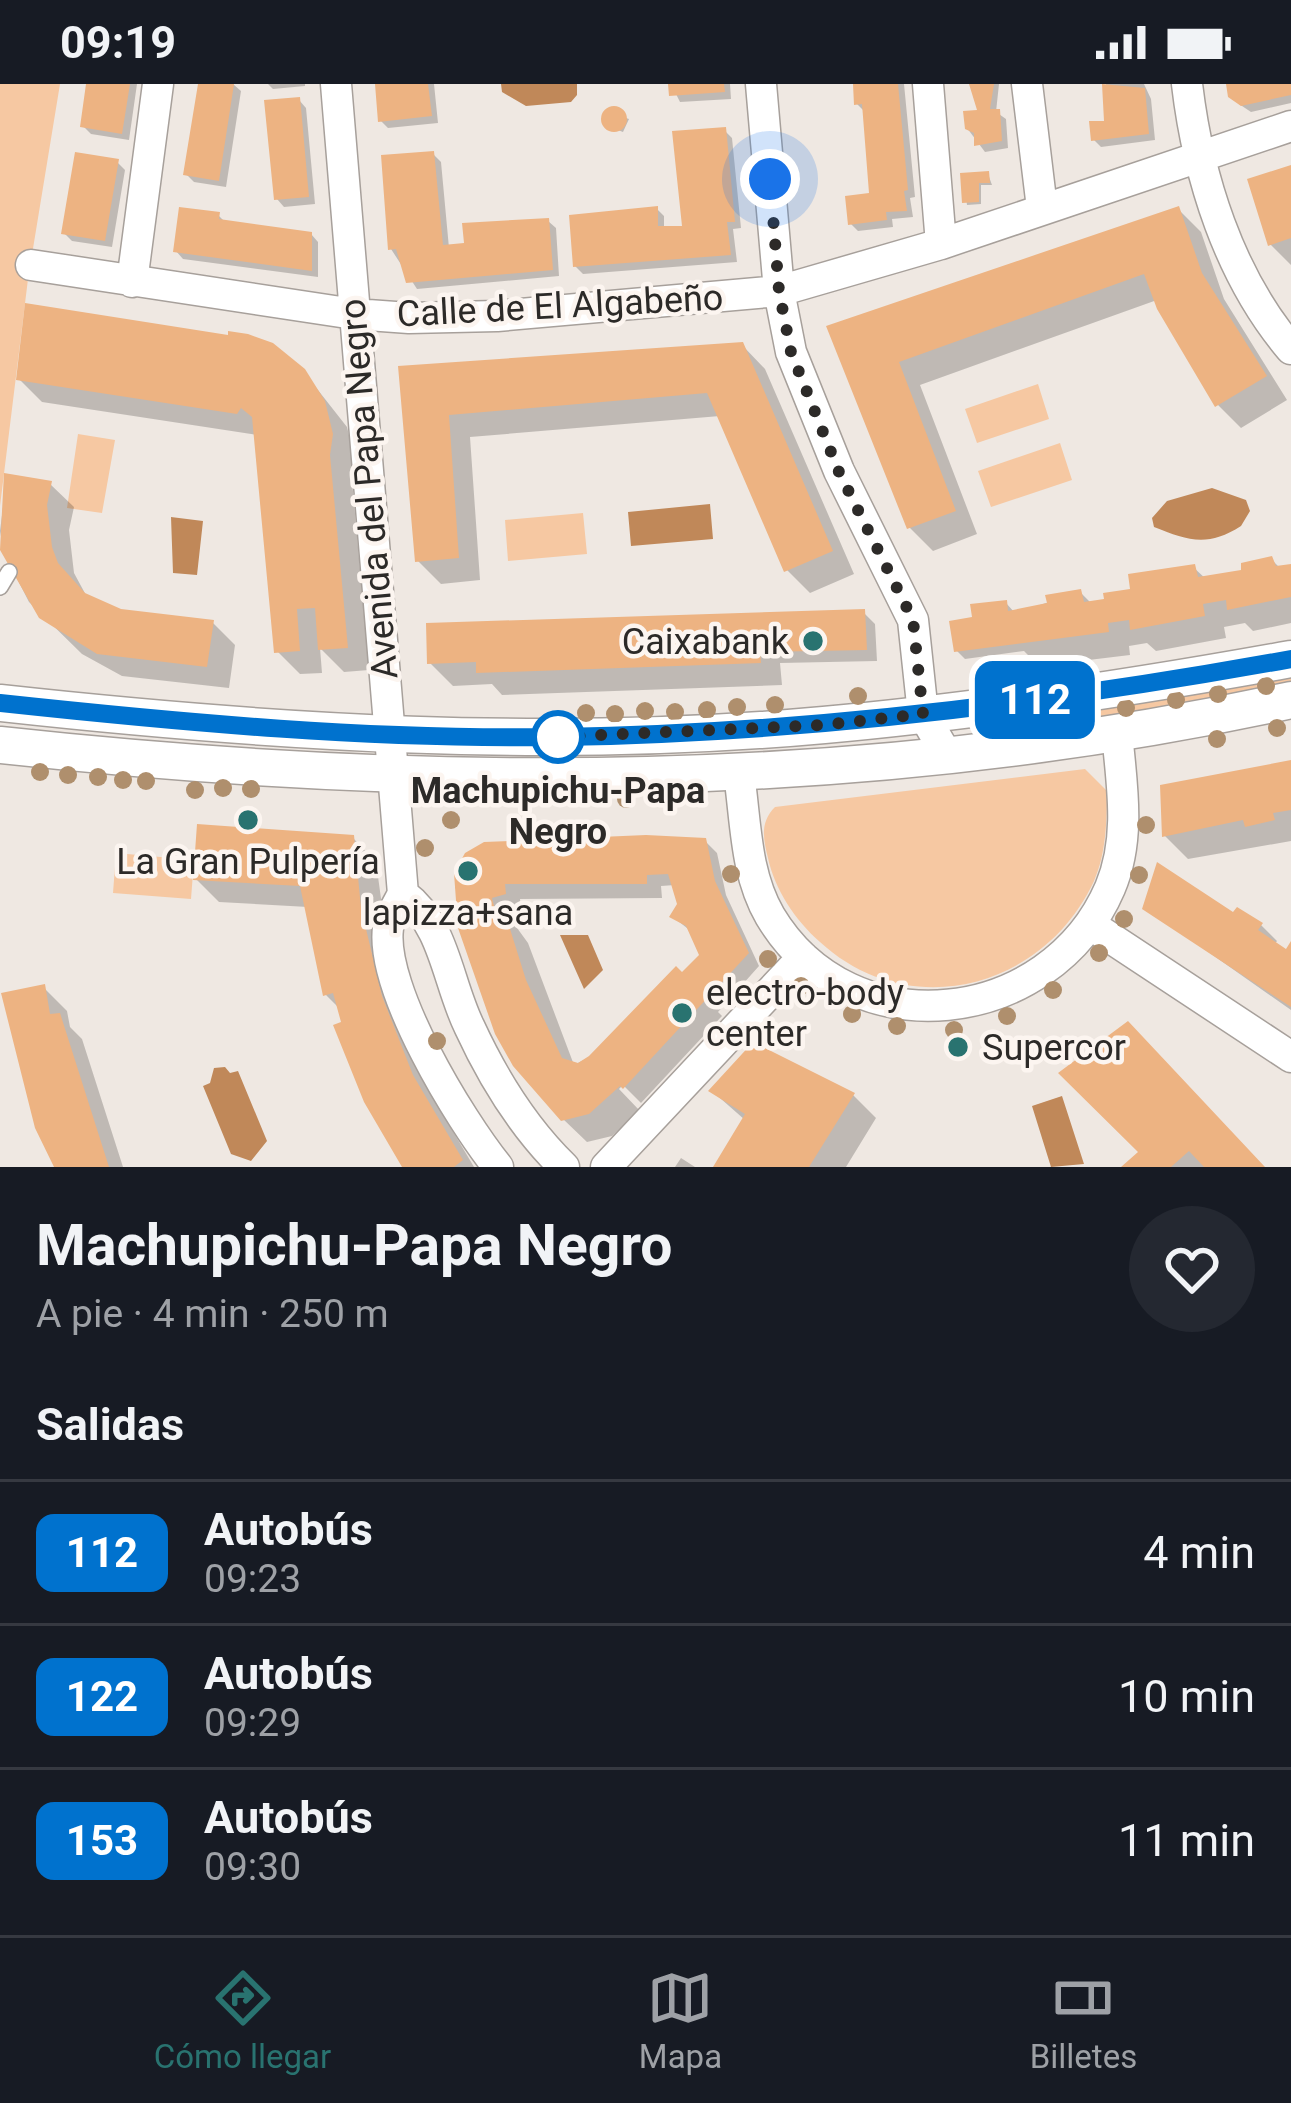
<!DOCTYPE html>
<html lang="es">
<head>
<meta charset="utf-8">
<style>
  body { margin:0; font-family:Roboto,sans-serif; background:#242831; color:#f1f3f6; height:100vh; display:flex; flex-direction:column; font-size:45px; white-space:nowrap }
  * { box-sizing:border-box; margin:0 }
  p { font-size:39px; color:#9ea1a6 }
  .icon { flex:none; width:66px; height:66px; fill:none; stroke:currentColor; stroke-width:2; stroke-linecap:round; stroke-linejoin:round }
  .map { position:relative; height:1083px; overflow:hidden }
  .sheet { display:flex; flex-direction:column; background:#171b24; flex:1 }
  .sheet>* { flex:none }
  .badge { padding:0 24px; border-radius:18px; font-size:42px; line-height:78px }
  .you { position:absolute; width:60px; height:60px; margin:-30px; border:9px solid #fff; border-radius:50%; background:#1a73e8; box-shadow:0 0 0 18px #1a73e833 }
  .map>.badge { position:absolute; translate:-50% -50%; box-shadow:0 0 0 6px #fff }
  h2 { padding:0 36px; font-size:45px; line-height:108px }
  .round { display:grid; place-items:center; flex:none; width:126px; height:126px; border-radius:63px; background:#242831 }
  .head { display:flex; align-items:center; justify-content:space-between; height:204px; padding:0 36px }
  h1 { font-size:57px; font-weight:700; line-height:90px }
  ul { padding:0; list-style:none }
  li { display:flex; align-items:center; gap:36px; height:144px; padding:0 36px; border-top:3px solid #363941 }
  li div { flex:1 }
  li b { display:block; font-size:45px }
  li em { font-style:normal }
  li .badge { min-width:132px; font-weight:700; text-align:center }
  .status { display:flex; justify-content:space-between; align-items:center; height:84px; padding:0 60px; background:#171b24; direction:ltr }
  .status svg { height:33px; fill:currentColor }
  .menu { display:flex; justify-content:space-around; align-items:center; height:168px; border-top:3px solid #363941; background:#171b24; font-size:33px; color:#9ea1a6 }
  .menu a { display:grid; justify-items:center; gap:6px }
  .menu .on { color:#297370 }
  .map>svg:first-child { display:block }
  .green { fill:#f6c8a2 }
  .water { fill:#c08859 }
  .shadow { fill:#0003; fill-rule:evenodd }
  .building { fill:#edb382; fill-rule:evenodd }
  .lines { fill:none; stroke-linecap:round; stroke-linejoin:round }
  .service-casing { stroke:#a7a09b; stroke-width:18 }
  .minor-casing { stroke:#a7a09b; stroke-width:33 }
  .tertiary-casing { stroke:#a7a09b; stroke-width:39 }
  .service { stroke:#fff; stroke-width:15 }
  .minor { stroke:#fff; stroke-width:30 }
  .tertiary { stroke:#fff; stroke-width:36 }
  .tree { fill:#af8f6d }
  .line-casing { stroke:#fff; stroke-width:27 }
  .line { stroke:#0072ce; stroke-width:18 }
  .walk { stroke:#2c2a28; stroke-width:12; stroke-dasharray:0 21.6 }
  .poi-dot { fill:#297370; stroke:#fcf5f0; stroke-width:4.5 }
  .stop-dot { fill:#fff; stroke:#0072ce; stroke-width:6 }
  .labels { text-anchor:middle; stroke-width:9; stroke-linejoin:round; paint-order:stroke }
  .street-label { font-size:36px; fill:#2c2a28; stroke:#fcf5f0 }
  .poi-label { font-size:36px; fill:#2c2a28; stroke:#fcf5f0 }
  .stop-label { font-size:36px; font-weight:bold; fill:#2c2a28; stroke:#fcf5f0 }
</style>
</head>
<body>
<div class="status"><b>09:19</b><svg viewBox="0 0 49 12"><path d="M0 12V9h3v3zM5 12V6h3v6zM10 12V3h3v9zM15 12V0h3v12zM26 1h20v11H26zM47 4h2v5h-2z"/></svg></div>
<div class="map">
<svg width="1291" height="1083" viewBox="0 0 1291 1083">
  <rect width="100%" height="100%" fill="#efe8e2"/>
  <path class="green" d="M0 0H60L28 195 0 422Z
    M1038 300 1049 335 977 359 965 325Z
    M78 350 115 356 102 429 67 424Z
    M1060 359 1072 396 991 423 978 387Z
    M583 429 587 470 508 477 505 436Z
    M1291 589V604L986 653 984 638Z
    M1085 685 1107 707C1107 737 1106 770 1094 797 1044 905 909 940 820 858 795 836 775 806 768 774 763 754 760 738 775 723Z
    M116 769 194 776 191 815 113 809Z"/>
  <path class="water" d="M501 0H577V11L571 18 526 22 502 8Z
    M1212 404 1246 416 1250 427 1241 442C1207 464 1187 456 1154 443L1152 434 1167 417Z
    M710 420 713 455 631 462 628 428Z
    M171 433 203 437 197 491 173 489Z
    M560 851H588L603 886 584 905Z
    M225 983 230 989 238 987 267 1057 251 1077 231 1070 203 1002 210 999 214 984Z
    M1062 1012 1084 1080 1051 1083 1032 1022Z"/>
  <path class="shadow" d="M89 0H137L129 56 91 50 83 42Z
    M201 0H233L241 7 226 103 194 98 186 90Z
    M268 0H305V2L273 5Z
    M377 0H434L438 39 388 44 381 37Z
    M671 0H730L731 15 680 18Z
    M856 0H904L915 113 910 114 913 133 892 135 893 143 858 147 851 140 872 112 865 28 857 20Z
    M972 0H999L996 28 1006 35 1008 64 985 68 967 44 980 29Z
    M1106 0H1144L1151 15 1155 56 1101 63 1093 55 1108 40Z
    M1229 0H1291V19L1251 28 1239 20Z
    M299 16 306 24 315 120 284 123 277 115Z
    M608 28 629 35 623 48 605 41Z
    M725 47 732 54 741 144 733 145 737 178 583 190 575 182 657 125 664 132V145H685Z
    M433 70 441 78 449 164 548 137 556 144 559 192 417 205 391 165Z
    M117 78 125 86 112 163 72 157 64 149Z
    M1291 84V181L1270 160Z
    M988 90 992 101H981V120L967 121 963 92Z
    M1178 125 1201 148 1224 215 1287 316 1241 344 1218 321 1157 216 920 301 977 450 933 467 910 444 830 244Z
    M218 131 226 139 311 150 318 158V193L183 175 176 167Z
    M742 261 765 285 854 490 810 509 787 486 720 332 470 353 480 496 441 500 418 477 401 284Z
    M303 287 347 343 355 375 352 396 369 586 344 588 320 564 322 589 300 590 277 567 257 351 42 318 19 295Z
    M7 392 50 400 74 423 69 446 74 489 87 513 120 528 212 538 235 561 229 604 122 592 82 570 29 518 4 469 0 447Z
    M1271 475 1280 484 1291 482V539L1253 547 1245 539 1224 543 1226 554 1156 567 1147 559 1129 562 1130 571 1039 582 1024 567 965 575 957 567 976 535 1006 519 1015 529 1080 508 1092 520 1193 483 1206 495 1245 488Z
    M863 528 875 540 877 577 780 579 782 601 502 611 492 600 453 602 430 579Z
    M1291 679V757L1188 775 1165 752Z
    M353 754 376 778 393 902 435 1017 474 1083H408L341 926 326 911 308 823 219 818 196 795Z
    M705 757 717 769 726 811 759 882 718 928 722 932 641 1019 623 1001 619 1005 640 1027 612 1052 587 1058 563 1035 455 803ZM675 801 681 821 673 833 692 848 703 872 705 914 574 981 528 859 507 830 521 826 520 815 662 814 661 802Z
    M1146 824 1234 832 1261 841 1277 857 1274 861 1286 869 1291 862V926Z
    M44 904 67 927 70 943 82 955 123 1083H57Z
    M1062 989 1263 1083H1125L1142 1068Z
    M712 1007 853 1011 876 1034 846 1083H717L745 1036Z
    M681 1074 695 1083H675Z"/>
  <path class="building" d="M86 0H130L122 50 80 43Z
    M198 0H234L219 97 183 91Z
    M375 0H428L432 32 378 38Z
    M668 0H724L725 8 669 12Z
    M853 0H898L908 106 904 107 907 127 886 128 887 136 848 141 845 112 869 109 862 20 854 21Z
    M969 0H994L990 25H1000L1002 57 974 62V49L965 45 963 27 977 26Z
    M1102 0 1145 4 1149 50 1091 57 1089 37H1104Z
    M1226 0H1291V11L1241 22 1228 13Z
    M300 13 309 113 274 116 264 16Z
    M601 35a13 13 0 1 1 26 0a13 13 0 1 1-26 0Z
    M726 43 735 138H727L731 171 573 183 569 131 658 122V142H682L672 47Z
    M434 67 443 161 464 159 462 139 549 134 553 186 406 199 396 165 388 166 381 71Z
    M75 68 119 75 105 157 61 150Z
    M1291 81V154L1268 162 1247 95Z
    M989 87 990 99H979V118L962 119 960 89Z
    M1179 122 1202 189 1267 292 1215 323 1157 225 1144 190 899 278 956 427 907 445 826 242Z
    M179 123 220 128 219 135 312 148V187L173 168Z
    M25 219 228 251V247L248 250 273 259 305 285 325 317 333 350 330 371 348 564 318 566 315 524 297 525 300 567 274 569 252 333 241 324 237 330 16 296Z
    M743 258 833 467 784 488 707 309 449 331 459 474 415 478 398 282Z
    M4 389 52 397 47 421 52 463 58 479 85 509 121 525 214 536 207 583 97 570 39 534 0 466Z
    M1272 472 1276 482 1291 480V513L1227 526 1226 516 1203 520 1205 532 1130 546 1129 536 1108 539 1109 548 954 568 949 537 972 533 970 520 1007 516 1008 527 1047 519 1045 511 1081 505 1084 518 1104 515 1103 509 1130 505 1128 490 1195 480 1198 493 1241 486V479Z
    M865 525 867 566 760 568 761 579 476 589V578L427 580 426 539Z
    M1291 676V726L1273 729 1275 736 1245 743 1243 736 1162 753 1160 701Z
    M197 740 354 751 361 824 382 912 413 991 463 1076 454 1083H402L364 1018 333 941 341 938 333 909 323 912 300 802 193 796Z
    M646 751 706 754 715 797 749 869 623 1005 620 1002 589 1030 561 1037 513 982 495 950 458 844 454 789 465 769 484 758ZM668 790 677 820 669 833 686 842 699 871 682 888 676 882 589 972 578 979 562 974 526 896 506 832 497 834 492 814 506 810 505 800H647V791Z
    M1157 778 1233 828 1237 823 1263 839 1258 846 1286 865 1291 857V923L1142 825Z
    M45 900 50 930 60 929 109 1083H54L35 1044 1 909Z
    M1128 937 1265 1083H1204L1189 1067 1171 1083H1121L1138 1068 1058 989Z
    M753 958 855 1009 809 1083H713L745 1030 708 1007Z"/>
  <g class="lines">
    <defs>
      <path id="service" d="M0 503 9 488"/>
      <path id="minor" d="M336 0 403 810C397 821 390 832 388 844 380 905 460 1036 498 1083
        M761 0 779 207 791 268 839 387 913 536 923 630 948 673
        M928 0 941 160
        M1027 0 1042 124
        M1187 0C1198 93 1229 192 1291 265
        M31 181 354 230 409 234 497 232 779 207 941 160 1291 42
        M132 198 158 0
        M739 690C746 738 745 789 770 832 851 967 1050 943 1110 804 1131 755 1122 701 1117 650
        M403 810C445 841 447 897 469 942 492 992 524 1044 564 1083
        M1091 841 1291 973
        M606 1083 803 873"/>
      <path id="tertiary" d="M0 619C273 649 550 666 824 641 981 627 1136 603 1291 575
        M0 661C431 708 866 709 1291 616"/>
    </defs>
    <use href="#service" class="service-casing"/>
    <use href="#minor" class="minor-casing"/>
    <use href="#tertiary" class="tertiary-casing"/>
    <use href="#service" class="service"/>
    <use href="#minor" class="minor"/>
    <use href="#tertiary" class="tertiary"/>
  </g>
  <g class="tree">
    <circle cx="1266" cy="602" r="9"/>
    <circle cx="1218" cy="610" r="9"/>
    <circle cx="858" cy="612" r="9"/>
    <circle cx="1176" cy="616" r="9"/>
    <circle cx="775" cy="621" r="9"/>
    <circle cx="737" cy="623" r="9"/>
    <circle cx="1126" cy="624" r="9"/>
    <circle cx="707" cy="626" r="9"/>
    <circle cx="645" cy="627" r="9"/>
    <circle cx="675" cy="628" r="9"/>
    <circle cx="586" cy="629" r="9"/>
    <circle cx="615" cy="630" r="9"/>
    <circle cx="1083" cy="633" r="9"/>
    <circle cx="1039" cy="639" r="9"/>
    <circle cx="1277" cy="644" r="9"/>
    <circle cx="996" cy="645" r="9"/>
    <circle cx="1217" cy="655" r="9"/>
    <circle cx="40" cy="688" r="9"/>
    <circle cx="68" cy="691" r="9"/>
    <circle cx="98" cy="693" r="9"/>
    <circle cx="123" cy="696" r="9"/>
    <circle cx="146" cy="697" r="9"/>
    <circle cx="223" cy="704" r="9"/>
    <circle cx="251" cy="705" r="9"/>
    <circle cx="195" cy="706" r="9"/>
    <circle cx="537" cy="712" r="9"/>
    <circle cx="505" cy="713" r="9"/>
    <circle cx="589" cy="713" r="9"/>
    <circle cx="626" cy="715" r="9"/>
    <circle cx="451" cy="736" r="9"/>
    <circle cx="1146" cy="741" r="9"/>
    <circle cx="425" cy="764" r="9"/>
    <circle cx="731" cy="790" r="9"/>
    <circle cx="1139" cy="791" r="9"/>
    <circle cx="1124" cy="835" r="9"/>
    <circle cx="1099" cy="869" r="9"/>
    <circle cx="768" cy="875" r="9"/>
    <circle cx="801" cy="902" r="9"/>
    <circle cx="1053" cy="906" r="9"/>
    <circle cx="852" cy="930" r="9"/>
    <circle cx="1007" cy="932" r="9"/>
    <circle cx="897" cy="942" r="9"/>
    <circle cx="954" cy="946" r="9"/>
    <circle cx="437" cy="957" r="9"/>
  </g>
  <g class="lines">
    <defs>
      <path id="line" d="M0 619C186 639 373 656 561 653 807 649 1050 619 1291 575"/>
    </defs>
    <use href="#line" class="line-casing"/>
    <use href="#line" class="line"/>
    <path class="walk" d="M558 653 823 641 923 630 913 536 839 388 791 268 779 207 770 95"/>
  </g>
  <g class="poi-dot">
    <circle cx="813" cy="557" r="12"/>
    <circle cx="248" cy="736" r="12"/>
    <circle cx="468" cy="787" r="12"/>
    <circle cx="682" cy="929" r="12"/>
    <circle cx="958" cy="963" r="12"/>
  </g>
  <circle class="stop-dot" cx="558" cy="653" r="24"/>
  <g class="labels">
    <g class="street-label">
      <text transform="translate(560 221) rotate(-3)" y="13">Calle de El Algabeño</text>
      <text transform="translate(368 405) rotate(-95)" y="13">Avenida del Papa Negro</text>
    </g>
    <g class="poi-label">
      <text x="789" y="570" text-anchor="end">Caixabank</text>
      <text x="248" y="790">La Gran Pulpería</text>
      <text x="468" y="841">lapizza+sana</text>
      <text x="706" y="921" text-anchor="start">electro-body<tspan x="706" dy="41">center</tspan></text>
      <text x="982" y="976" text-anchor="start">Supercor</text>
    </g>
    <g class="stop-label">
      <text x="558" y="719">Machupichu-Papa<tspan x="558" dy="41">Negro</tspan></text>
    </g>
  </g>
</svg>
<div class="you" style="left:770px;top:95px"></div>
<b class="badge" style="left:1035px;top:616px;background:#0072ce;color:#fff">112</b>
</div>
<section class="sheet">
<div class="head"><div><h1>Machupichu-Papa Negro</h1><p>A pie · 4 min · 250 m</p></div><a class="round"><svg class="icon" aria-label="heart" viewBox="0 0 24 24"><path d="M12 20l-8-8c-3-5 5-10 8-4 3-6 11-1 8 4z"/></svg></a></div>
<h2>Salidas</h2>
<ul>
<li><span class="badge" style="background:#0072ce;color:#fff">112</span><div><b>Autobús</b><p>09:23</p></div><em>4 min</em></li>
<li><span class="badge" style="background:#0072ce;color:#fff">122</span><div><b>Autobús</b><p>09:29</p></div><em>10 min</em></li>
<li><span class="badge" style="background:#0072ce;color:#fff">153</span><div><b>Autobús</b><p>09:30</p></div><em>11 min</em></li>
</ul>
</section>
<nav class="menu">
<a class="on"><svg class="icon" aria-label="directions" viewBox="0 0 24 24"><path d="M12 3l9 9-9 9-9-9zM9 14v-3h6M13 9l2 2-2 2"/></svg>Cómo llegar</a>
<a><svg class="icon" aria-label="map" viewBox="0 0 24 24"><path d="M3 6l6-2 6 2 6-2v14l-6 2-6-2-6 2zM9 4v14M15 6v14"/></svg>Mapa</a>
<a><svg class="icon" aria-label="tickets" viewBox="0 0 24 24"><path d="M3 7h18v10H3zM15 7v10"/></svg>Billetes</a>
</nav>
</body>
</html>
